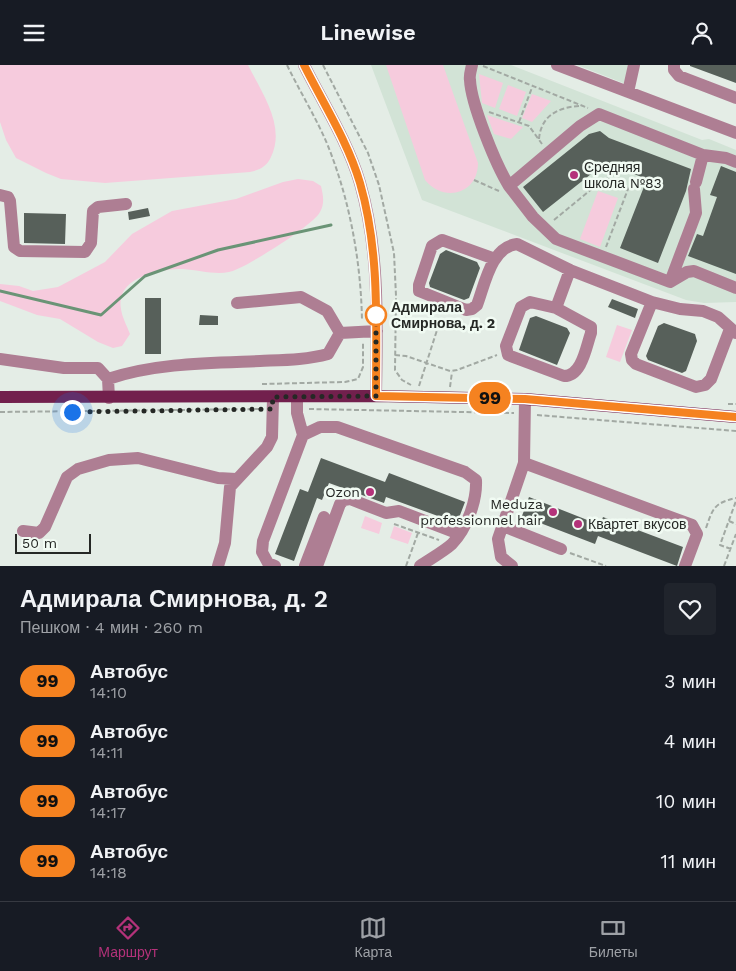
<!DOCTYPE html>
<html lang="ru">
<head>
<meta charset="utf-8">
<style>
  body { margin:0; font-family:"Work Sans",sans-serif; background:#20242c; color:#f1f3f6; height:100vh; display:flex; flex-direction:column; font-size:19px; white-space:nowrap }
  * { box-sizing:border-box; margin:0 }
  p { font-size:16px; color:#9ea1a6 }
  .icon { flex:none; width:28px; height:28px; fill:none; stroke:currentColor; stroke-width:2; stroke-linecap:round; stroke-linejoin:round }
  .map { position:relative; height:501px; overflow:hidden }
  .sheet { display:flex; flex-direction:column; background:#171b24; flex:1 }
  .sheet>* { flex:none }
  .badge { padding:0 10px; border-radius:16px; font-size:18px; line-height:32px }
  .scale { position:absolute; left:15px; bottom:12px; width:76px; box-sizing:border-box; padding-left:5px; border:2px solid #252825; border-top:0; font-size:14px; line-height:18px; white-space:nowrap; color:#252825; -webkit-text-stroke:4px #f1fbf3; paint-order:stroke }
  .you { position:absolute; width:25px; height:25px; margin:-12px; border:4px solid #fff; border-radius:50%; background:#1a73e8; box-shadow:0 0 0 8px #1a73e833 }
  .map>.badge { position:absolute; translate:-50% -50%; box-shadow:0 0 0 2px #fff }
  .round { display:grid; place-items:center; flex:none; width:52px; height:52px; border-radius:5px; background:#20242c }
  .head { display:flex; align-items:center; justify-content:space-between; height:85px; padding:0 20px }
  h1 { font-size:24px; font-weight:600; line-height:38px }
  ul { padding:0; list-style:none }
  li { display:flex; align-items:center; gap:15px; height:60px; padding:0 20px }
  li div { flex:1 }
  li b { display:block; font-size:19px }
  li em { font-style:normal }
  li .badge { min-width:55px; font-weight:700; text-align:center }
  header { display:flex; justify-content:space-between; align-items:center; height:65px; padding:0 20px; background:#171b24; font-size:22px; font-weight:600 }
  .tab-bar { display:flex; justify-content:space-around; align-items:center; height:70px; border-top:1px solid #363941; background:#171b24; font-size:14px; color:#9ea1a6 }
  .tab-bar a { display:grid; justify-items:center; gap:2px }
  .tab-bar .selected { color:#b4327a }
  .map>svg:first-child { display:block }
  .built { fill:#d2e3d6 }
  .green { fill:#f6cbdd }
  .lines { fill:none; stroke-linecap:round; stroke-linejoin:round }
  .stream { stroke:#6a9476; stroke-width:3 }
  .building { fill:#57605a }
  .path { stroke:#a2a9a3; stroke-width:2; stroke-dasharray:5 2.5; stroke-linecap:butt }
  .minor { stroke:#ae7e93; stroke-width:12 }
  .major { stroke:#72204d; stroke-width:12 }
  .line-casing { stroke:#fff; stroke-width:11 }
  .line { stroke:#f58220; stroke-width:8 }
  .walk { stroke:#252825; stroke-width:5; stroke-dasharray:0 9 }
  .poi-dot { fill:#b4327a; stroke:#f1fbf3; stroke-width:2 }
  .stop-dot { fill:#fff; stroke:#f58220; stroke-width:2.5 }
  .labels { text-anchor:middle; stroke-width:5; stroke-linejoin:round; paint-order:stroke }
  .poi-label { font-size:14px; fill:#252825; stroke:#f1fbf3; text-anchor:start }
  .stop-label { font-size:14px; font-weight:bold; fill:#252825; stroke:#f1fbf3; text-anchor:start }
</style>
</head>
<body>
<header><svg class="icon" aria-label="menu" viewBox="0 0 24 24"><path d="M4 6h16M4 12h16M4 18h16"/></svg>Linewise<svg class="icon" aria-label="person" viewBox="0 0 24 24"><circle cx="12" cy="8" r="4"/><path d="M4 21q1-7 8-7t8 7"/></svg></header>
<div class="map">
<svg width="736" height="501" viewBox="0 0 736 501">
  <rect width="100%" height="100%" fill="#e4ede6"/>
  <path class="built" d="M371 0H511L702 75 709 74 736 85V237L704 238 686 235 422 135Z
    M577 0H638L631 21Z"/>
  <path class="green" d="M0 0H248C262 28 286 61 271 92 267 101 260 105 250 107L105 118 61 114 46 108 16 93 6 75 0 57Z
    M386 0H443L478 98C478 129 444 138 425 115Z
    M479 9 503 18 495 43 482 38Z
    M508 20 526 27 517 51 499 44Z
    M532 29 551 36 532 57 522 53Z
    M487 50 523 62 511 74 494 69Z
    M298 114 313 116 321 121C323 130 325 138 320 147 315 159 243 205 229 207 215 210 198 205 183 204 160 204 115 212 121 244 122 252 127 261 130 269L122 281 113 283 98 277 60 254 37 250 0 236V219L19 221 33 226 58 222 105 197 132 169 172 146 236 134 283 117Z
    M598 126 618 133 600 182 580 174Z
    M617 260 632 265 620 297 606 292Z
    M365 451 382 458 379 469 361 463Z
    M394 461 412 468 408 479 390 473Z"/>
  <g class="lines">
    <path class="stream" d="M0 226 101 250 145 211 218 185 331 160"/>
  </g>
  <path class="building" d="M690 0H736V18L690 1Z
    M600 66 609 73 691 104 686 126 658 198 620 183 647 114 605 98 543 147 523 122 589 69Z
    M721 101 736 107V209L688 191 697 169 703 171 717 132 710 130Z
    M148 143 150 151 129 155 128 147Z
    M24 148 66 149 65 179 24 178Z
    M446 185 477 197 480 203 469 233 464 235 430 222 429 218 440 189Z
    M145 233H161V289H145Z
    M612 234 638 244 635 253 608 242Z
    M200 250 218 251V260H199Z
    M536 251 567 263 570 268 557 300 519 285 530 253Z
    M664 258 695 269 697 276 686 306 682 308 648 295 646 291 658 261Z
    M321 393 385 417 389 408 465 437 457 458 386 432 384 438 329 418 322 435 317 433 294 496 275 489 300 424 308 427Z
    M529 432 600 460 603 452 683 482 677 501 598 471 595 479 522 451Z"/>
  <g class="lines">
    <path class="path" d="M287 0C300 27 317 54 328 81 350 136 361 197 362 256
      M323 0 368 88 379 120 394 188 396 231 395 305 402 315 411 320
      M483 1 588 43
      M489 47 529 61 542 79
      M519 57 533 20
      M539 74C541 50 559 42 580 41
      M474 115 499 126
      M554 155 605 113 626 120 628 124 606 182
      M395 290 406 291 450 306 457 305 497 290
      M262 319 345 317 358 314 363 302V278
      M419 321 439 259
      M450 322 452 307
      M728 339H736
      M309 344 514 348
      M0 347 262 344
      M537 350 736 366
      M729 456 736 459
      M394 459 439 475
      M706 463C713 443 714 438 736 433
      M731 484 720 480 736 436
      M570 488 606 501
      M406 501 418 468
      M724 501 736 469"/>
    <path class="minor" d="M304 0C323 38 348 77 360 118 380 187 377 259 376 331
      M472 0C471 5 469 11 470 15 471 39 496 100 509 121
      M557 0 736 68
      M674 0V5L679 11 736 33
      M628 27 634 0
      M736 97 726 93 703 90 599 49 580 61 509 121 533 152 556 174 670 217 687 207 694 206 736 223
      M696 117 703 90
      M0 130 8 132 10 136 14 182 20 186 85 187 91 178 93 146 98 142 126 139
      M495 194 442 175 432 181 419 220V226L466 245 472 244 477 240C485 219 491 182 517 179L570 205
      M670 217 696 148 694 124
      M652 237 631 289 632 295 636 299 696 322 705 320 711 314 730 264
      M237 238 301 232 327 246 340 268
      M556 243 591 262V268C586 282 582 311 564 311L508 290 506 281 521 242 530 237 556 243 570 205 652 237 680 244 703 246 718 252 736 268
      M0 294 64 303H98L108 314 109 333
      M108 314C155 298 210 298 260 296 283 295 306 295 328 289L340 268 377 266
      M297 332V348L303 370
      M524 398 692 460 697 469 685 501
      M503 461 561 484
      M23 466 39 468 45 462 67 412 78 404 109 395 138 393 218 413 236 414
      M218 501 225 478 230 422 267 382 272 372 273 333
      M275 501 268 498 262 487 263 476 303 370 320 362H337L465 407 476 415C477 436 467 463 452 479 443 487 430 494 420 501
      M305 501 324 452
      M317 501 340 439 344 435 350 434 386 448 399 446 459 469
      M512 501 501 492 498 474 524 398 525 334"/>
    <path class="major" d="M0 332 376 331 525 334 736 352"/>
  </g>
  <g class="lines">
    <defs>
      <path id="line" d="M304 0C323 38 348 77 360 118 380 187 376 259 376 331L525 334 736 352"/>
    </defs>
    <use href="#line" class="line-casing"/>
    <use href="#line" class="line"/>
    <path class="walk" d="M72 347 272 344 273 332 376 331V250"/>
  </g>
  <g class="poi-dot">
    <circle cx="574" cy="110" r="5"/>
    <circle cx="370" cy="427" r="5"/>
    <circle cx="553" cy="447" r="5"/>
    <circle cx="578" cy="459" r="5"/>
  </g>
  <circle class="stop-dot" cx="376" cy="250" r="10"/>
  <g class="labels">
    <g class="poi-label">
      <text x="584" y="107">Средняя<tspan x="584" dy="16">школа №83</tspan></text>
      <text x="360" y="432" text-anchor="end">Ozon</text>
      <text x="543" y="444" text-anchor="end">Meduza<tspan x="543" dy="16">professionnel hair</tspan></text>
      <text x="588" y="464">Квартет вкусов</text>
    </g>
    <g class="stop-label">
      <text x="391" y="247">Адмирала<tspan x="391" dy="16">Смирнова, д. 2</tspan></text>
    </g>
  </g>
</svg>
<div class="scale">50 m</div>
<div class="you" style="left:72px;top:347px"></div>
<b class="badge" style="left:490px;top:333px;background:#f58220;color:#111">99</b>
</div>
<section class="sheet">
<div class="head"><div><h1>Адмирала Смирнова, д. 2</h1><p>Пешком · 4 мин · 260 m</p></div><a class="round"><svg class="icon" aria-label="heart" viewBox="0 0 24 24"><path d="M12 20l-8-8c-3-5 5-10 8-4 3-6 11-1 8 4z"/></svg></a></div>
<ul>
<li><span class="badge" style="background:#f58220;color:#111">99</span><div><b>Автобус</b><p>14:10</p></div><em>3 мин</em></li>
<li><span class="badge" style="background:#f58220;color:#111">99</span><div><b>Автобус</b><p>14:11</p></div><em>4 мин</em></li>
<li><span class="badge" style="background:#f58220;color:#111">99</span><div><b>Автобус</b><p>14:17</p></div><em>10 мин</em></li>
<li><span class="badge" style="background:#f58220;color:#111">99</span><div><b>Автобус</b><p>14:18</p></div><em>11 мин</em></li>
</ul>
</section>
<nav class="tab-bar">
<a class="selected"><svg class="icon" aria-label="directions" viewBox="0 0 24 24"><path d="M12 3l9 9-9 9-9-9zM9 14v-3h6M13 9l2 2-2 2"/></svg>Маршрут</a>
<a><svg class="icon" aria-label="map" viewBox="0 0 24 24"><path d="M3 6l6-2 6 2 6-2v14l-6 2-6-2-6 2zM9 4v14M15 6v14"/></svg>Карта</a>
<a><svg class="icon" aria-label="tickets" viewBox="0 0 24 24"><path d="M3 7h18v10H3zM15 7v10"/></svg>Билеты</a>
</nav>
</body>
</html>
